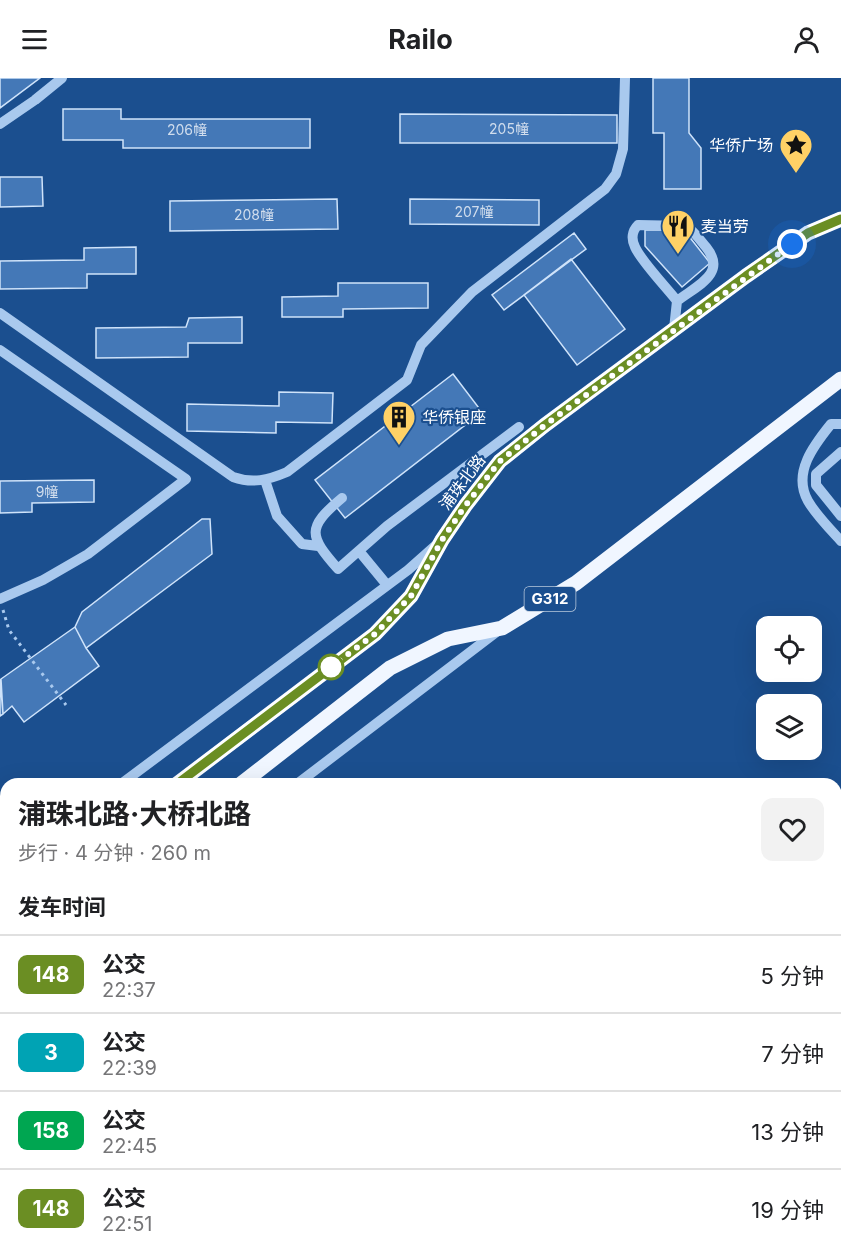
<!DOCTYPE html>
<html lang="zh">
<head>
<meta charset="utf-8">
<style>
  body { margin:0; font-family:Inter,"Noto Sans SC",sans-serif; background:#f2f2f2; color:#202124; height:100vh; display:flex; flex-direction:column; font-size:22px; white-space:nowrap }
  * { box-sizing:border-box; margin:0 }
  p { font-size:20px; color:#757577 }
  .icon { flex:none; width:33px; height:33px; fill:none; stroke:currentColor; stroke-width:2; stroke-linecap:round; stroke-linejoin:round }
  .map { position:relative; flex:1; overflow:hidden }
  .side { position:absolute; left:0px; top:700px; width:842px; height:482px; display:flex; flex-direction:column; background:#fff; border-radius:18px 18px 0 0; box-shadow:0 6px 24px #0002 }
  .side>* { flex:none }
  .badge { padding:0 12px; border-radius:9px; font-size:21px; line-height:39px }
  .buttons { position:absolute; left:756px; top:538px; display:grid; gap:12px }
  .buttons a { display:grid; place-items:center; width:66px; height:66px; border-radius:12px; background:#fff; box-shadow:0 6px 24px #0002; font-size:30px }
  .you { position:absolute; width:30px; height:30px; margin:-15px; border:4px solid #fff; border-radius:50%; background:#1a73e8; box-shadow:0 0 0 9px #1a73e833 }
  .map>.badge { position:absolute; translate:-50% -50%; box-shadow:0 0 0 3px #fff }
  h2 { padding:0 18px; font-size:22px; line-height:54px }
  .round { display:grid; place-items:center; flex:none; width:63px; height:63px; border-radius:12px; background:#f2f2f2 }
  .summary { display:flex; align-items:center; justify-content:space-between; height:102px; padding:0 18px }
  h1 { font-size:28px; font-weight:700; line-height:45px }
  ul { padding:0; list-style:none }
  li { display:flex; align-items:center; gap:18px; height:78px; padding:0 18px; border-top:2px solid #e0e0e0 }
  li div { flex:1 }
  li b { display:block; font-size:22px }
  li em { font-style:normal }
  li .badge { min-width:66px; font-weight:700; text-align:center }
  header { display:flex; justify-content:space-between; align-items:center; height:78px; padding:0 18px; background:#fff; font-size:27px; font-weight:700 }
  .map>svg:first-child { display:block }
  .building { fill:#4478b7; stroke:#cfe3fa; stroke-width:1.5 }
  .lines { fill:none; stroke-linecap:round; stroke-linejoin:round }
  .path { stroke:#a9c9ee; stroke-width:3; stroke-dasharray:3 4.5; stroke-linecap:butt }
  .minor { stroke:#a9c9ee; stroke-width:10 }
  .major { stroke:#f0f6ff; stroke-width:15 }
  .rail { stroke:#fff; stroke-width:4.5; stroke-dasharray:10 4.5; stroke-linecap:butt }
  .line-casing { stroke:#fff; stroke-width:14 }
  .line { stroke:#6b8e23; stroke-width:9 }
  .walk { stroke:#fff; stroke-width:6; stroke-dasharray:0 10.8 }
  .stop-dot { fill:#fff; stroke:#6b8e23; stroke-width:3 }
  .labels { text-anchor:middle; stroke-width:4.5; stroke-linejoin:round; paint-order:stroke }
  .number-label { font-size:14px; fill:#d0dded }
  .shield { fill:#1b4f8f; stroke:#bbcadd; stroke-width:1.5 }
  .shield-label { font-size:15px; font-weight:bold; fill:#fff }
  .poi-label { font-size:16px; fill:#fff; stroke:#1b4f8f; text-anchor:start }
  .street-label { font-size:16px; fill:#fff; stroke:#1b4f8f }
</style>
</head>
<body>
<header><svg class="icon" aria-label="menu" viewBox="0 0 24 24"><path d="M4 6h16M4 12h16M4 18h16"/></svg>Railo<svg class="icon" aria-label="person" viewBox="0 0 24 24"><circle cx="12" cy="8" r="4"/><path d="M4 21q1-7 8-7t8 7"/></svg></header>
<div class="map">
<svg width="841" height="1181" viewBox="0 0 841 1181">
  <rect width="100%" height="100%" fill="#1b4f8f"/>
  <path class="building" d="M0 0H40L0 30Z
    M653 0H689V55L701 70V111H664V55H653Z
    M63 31H121V41H310V70H123V62H63Z
    M400 36 617 37V65H400Z
    M0 99H42L43 128 0 129Z
    M337 121 338 151 170 153V123Z
    M410 121 539 122V147L410 146Z
    M645 152H684L710 185 682 209 645 168Z
    M574 155 586 171 504 232 492 217Z
    M136 169V196H87V210L0 211V183L84 182V170Z
    M571 181 625 251 577 287 524 217Z
    M338 205H428V230L343 231V239H282V219L338 218Z
    M242 239V265H188V279L96 280V250L186 249 189 240Z
    M453 296 482 334 345 440 315 402Z
    M279 314 333 315 332 345 276 344V355L187 353V326L279 328Z
    M94 402V424L32 425V434L0 435V403Z
    M202 441H210L212 476 86 570 75 549 82 534Z
    M75 549 86 570 99 588 24 644 12 628 3 636 1 601Z
    M0 601 3 636 0 638Z
    M841 1105V1132L836 1136V1108Z
    M716 1176H760L761 1178 756 1181H707Z"/>
  <g class="lines">
    <path class="path" d="M3 532 9 552 66 627"/>
    <path class="minor" d="M0 46 35 22 62 0
      M0 235 233 399C253 406 268 402 287 394L407 302 421 267 472 214 605 111 616 96 623 71 625 0
      M674 251 677 223C667 210 641 183 635 169 631 161 632 153 638 147L686 148C694 153 700 162 706 169 728 196 696 208 677 223
      M0 272 186 401 88 476 43 502 0 521
      M841 346H831C814 367 792 395 808 423 816 437 830 451 841 463
      M841 374 816 396V407L841 438
      M265 402 277 438 302 466 318 468
      M342 420C306 450 309 458 338 491L387 448 519 349
      M359 473 387 507
      M121 706 408 492 435 468
      M297 706 499 552
      M0 797 6 792
      M836 836 841 833
      M0 895 6 899
      M0 932 6 927
      M0 942 6 947
      M836 998 841 995
      M347 1176 354 1181
      M392 1176 399 1181
      M623 1176 626 1181
      M807 1176 815 1181
      M656 1181 666 1176"/>
    <path class="major" d="M177 706 375 556 411 518 442 462 465 428 500 383 545 347 746 198 808 155 841 141
      M241 706 390 590 448 561 502 550 576 505 841 301
      M0 842 6 837
      M0 887 6 883"/>
    <path class="rail" d="M0 1099 6 1103
      M0 1115 6 1119
      M103 1176 112 1181
      M129 1176 138 1181"/>
  </g>
  <g class="lines">
    <defs>
      <path id="line" d="M177 706 375 556 411 518 442 462 465 428 500 383 545 347 746 198 808 155 841 141"/>
    </defs>
    <use href="#line" class="line-casing"/>
    <use href="#line" class="line"/>
    <path class="walk" d="M331 589 375 556 411 518 442 462 465 428 500 383 545 347 792 166"/>
  </g>
  <defs>
    <symbol id="sight-pin" viewBox="-11 -11 22 30"><path d="M0 17L-7.5 6A9.5 9.5 0 1 1 7.5 6Z" fill="#ffd166" stroke="#1b4f8f"/><path d="M0-6L1.8-2.2L6-1.7L2.9 1.2L3.7 5.4L0 3.3L-3.7 5.4L-2.9 1.2L-6-1.7L-1.8-2.2Z" fill="#111"/></symbol>
    <symbol id="restaurant-pin" viewBox="-11 -11 22 30"><path d="M0 17L-7.5 6A9.5 9.5 0 1 1 7.5 6Z" fill="#ffd166" stroke="#1b4f8f"/><path d="M-5-6h1v4h1v-4h1v4h1v-4h1v5L-1.5 .5V6h-2V.5L-5-1ZM5-6V6H3V1.5H1.5Q1.5-4 5-6Z" fill="#111"/></symbol>
    <symbol id="building-pin" viewBox="-11 -11 22 30"><path d="M0 17L-7.5 6A9.5 9.5 0 1 1 7.5 6Z" fill="#ffd166" stroke="#1b4f8f"/><path d="M-4-6H4V6H1V3H-1V6H-4ZM-2.5-4.3h1.7v1.8h-1.7ZM.8-4.3h1.7v1.8H.8ZM-2.5-1h1.7V.8h-1.7ZM.8-1h1.7V.8H.8Z" fill="#111"/></symbol>
  </defs>
  <g fill-rule="evenodd">
    <use href="#sight-pin" x="777" y="48" width="38" height="52"/>
    <use href="#restaurant-pin" x="659" y="129" width="38" height="52"/>
    <use href="#building-pin" x="380" y="320" width="38" height="52"/>
  </g>
  <circle class="stop-dot" cx="331" cy="589" r="12"/>
  <g class="labels">
    <g class="number-label">
      <text x="509" y="56">205幢</text>
      <text x="187" y="57">206幢</text>
      <text x="474" y="139">207幢</text>
      <text x="254" y="142">208幢</text>
      <text x="47" y="419">9幢</text>
    </g>
    <rect class="shield" x="524.5" y="509" width="51" height="24" rx="4.5"/>
    <g class="shield-label">
      <text x="550" y="526">G312</text>
    </g>
    <g class="poi-label">
      <text x="773" y="73" text-anchor="end">华侨广场</text>
      <text x="701" y="154">麦当劳</text>
      <text x="422" y="345">华侨银座</text>
    </g>
    <g class="street-label">
      <text transform="translate(462 404) rotate(-53)" y="6">浦珠北路</text>
    </g>
  </g>
</svg>
<div class="buttons">
<a><svg class="icon" aria-label="locate" viewBox="0 0 24 24"><circle cx="12" cy="12" r="6"/><path d="M12 2v4M12 18v4M2 12h4M18 12h4"/></svg></a>
<a><svg class="icon" aria-label="layers" viewBox="0 0 24 24"><path d="M12 4l9 5-9 5-9-5zM3 14l9 5 9-5"/></svg></a>
</div>
<div class="you" style="left:792px;top:166px"></div>
<section class="side">
<div class="summary"><div><h1>浦珠北路·大桥北路</h1><p>步行 · 4 分钟 · 260 m</p></div><a class="round"><svg class="icon" aria-label="heart" viewBox="0 0 24 24"><path d="M12 20l-8-8c-3-5 5-10 8-4 3-6 11-1 8 4z"/></svg></a></div>
<h2>发车时间</h2>
<ul>
<li><span class="badge" style="background:#6b8e23;color:#fff">148</span><div><b>公交</b><p>22:37</p></div><em>5 分钟</em></li>
<li><span class="badge" style="background:#00a3b4;color:#fff">3</span><div><b>公交</b><p>22:39</p></div><em>7 分钟</em></li>
<li><span class="badge" style="background:#00a651;color:#fff">158</span><div><b>公交</b><p>22:45</p></div><em>13 分钟</em></li>
<li><span class="badge" style="background:#6b8e23;color:#fff">148</span><div><b>公交</b><p>22:51</p></div><em>19 分钟</em></li>
</ul>
</section>
</div>
</body>
</html>
